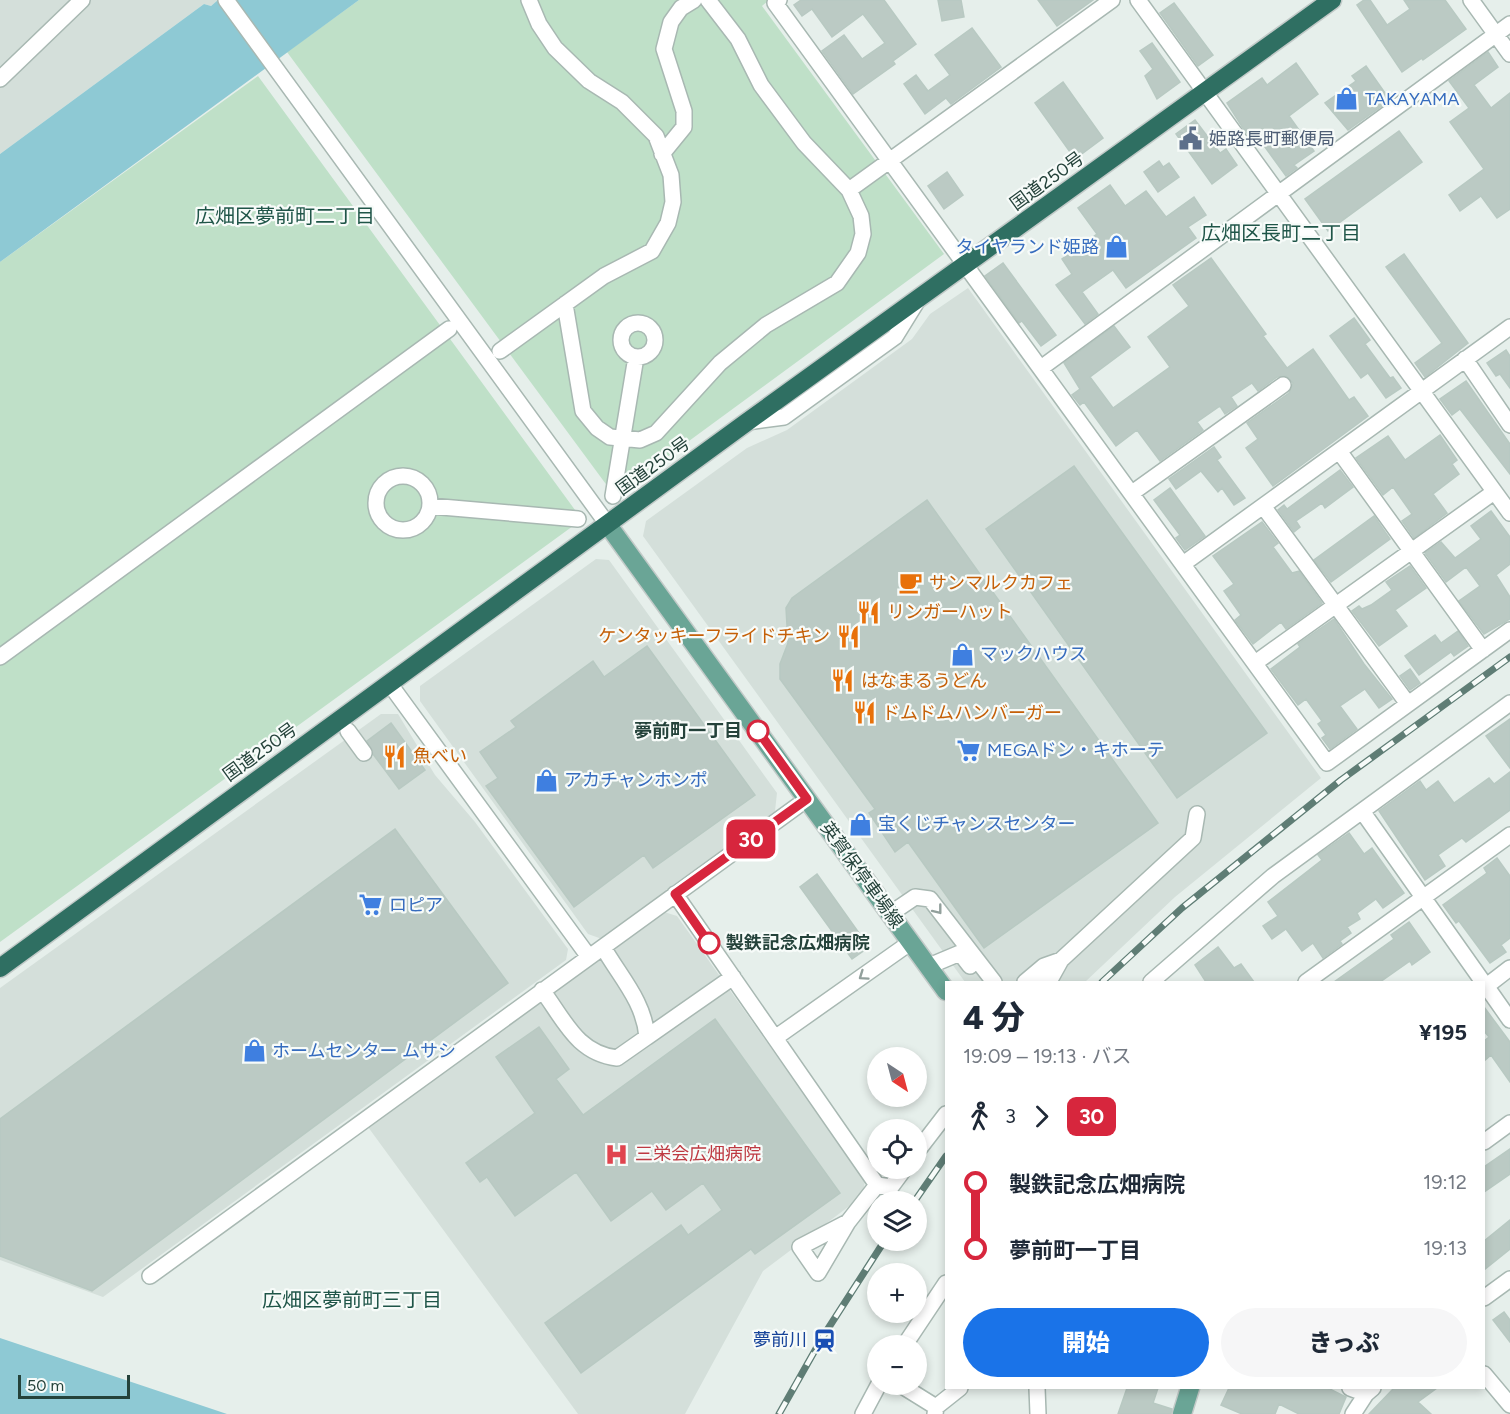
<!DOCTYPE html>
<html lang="ja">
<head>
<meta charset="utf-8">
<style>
  body { margin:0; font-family:Figtree,"Noto Sans JP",sans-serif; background:#f6f6f7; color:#1f2937; height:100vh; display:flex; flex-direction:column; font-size:22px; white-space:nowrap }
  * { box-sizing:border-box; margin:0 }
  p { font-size:20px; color:#747a83 }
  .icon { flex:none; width:33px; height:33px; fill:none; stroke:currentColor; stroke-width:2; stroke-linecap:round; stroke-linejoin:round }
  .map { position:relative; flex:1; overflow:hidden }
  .details { position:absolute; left:945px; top:981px; width:540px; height:408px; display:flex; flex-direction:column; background:#fff; border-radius:0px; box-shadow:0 3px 9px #0003 }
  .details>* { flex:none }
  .badge { padding:0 12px; border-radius:9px; font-size:21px; line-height:39px }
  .needle { width:39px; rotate:144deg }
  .tools { position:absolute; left:867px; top:1047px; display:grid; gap:12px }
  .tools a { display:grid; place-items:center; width:60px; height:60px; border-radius:50%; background:#fff; box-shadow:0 3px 9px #0003; font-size:30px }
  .scale { position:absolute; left:18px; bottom:15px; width:112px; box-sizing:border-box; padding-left:6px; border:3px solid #24423a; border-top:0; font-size:16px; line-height:21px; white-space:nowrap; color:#24423a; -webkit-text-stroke:4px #f7fbf9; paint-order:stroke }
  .map>.badge { position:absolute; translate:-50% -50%; box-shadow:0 0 0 3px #fff }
  .legs { display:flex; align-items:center; gap:9px; height:66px; padding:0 18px; font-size:20px }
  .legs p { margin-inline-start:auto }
  .head { display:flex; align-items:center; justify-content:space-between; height:102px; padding:0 18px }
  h1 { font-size:33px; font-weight:800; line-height:45px }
  .cta { display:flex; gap:12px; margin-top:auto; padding:12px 18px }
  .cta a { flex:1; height:69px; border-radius:36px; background:#1a73e8; color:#fff; font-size:24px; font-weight:800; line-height:69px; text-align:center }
  .cta a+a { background:#f6f6f7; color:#1f2937 }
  ul { padding:0 18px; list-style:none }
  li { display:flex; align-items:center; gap:21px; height:66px; font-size:22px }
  li i { display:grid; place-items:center; width:9px; height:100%; margin:0 8px; background:currentColor }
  li i::after { content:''; width:15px; height:15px; margin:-8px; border:4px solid; border-radius:50%; background:#fff }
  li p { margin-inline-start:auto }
  li:first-child i { background:linear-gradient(#0000 50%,currentColor 0) }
  li:last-child i { background:linear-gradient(currentColor 50%,#0000 0) }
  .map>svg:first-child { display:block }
  .built { fill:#d4dfda }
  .green { fill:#bfe0c8 }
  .water { fill:#8ec9d4 }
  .building { fill:#bbcac4; stroke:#b8c9c2; stroke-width:1.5 }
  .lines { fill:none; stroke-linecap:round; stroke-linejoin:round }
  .minor-casing { stroke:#a8b8b2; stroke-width:18 }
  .major-casing { stroke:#c2cac8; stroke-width:21 }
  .highway-casing { stroke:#c2cac8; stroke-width:21 }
  .minor { stroke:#fff; stroke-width:15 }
  .major { stroke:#6aa596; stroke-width:18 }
  .highway { stroke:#2f6f62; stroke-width:18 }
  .rail-casing { stroke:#5f7d75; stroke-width:7 }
  .rail { stroke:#f7fbf9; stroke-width:4.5; stroke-dasharray:14; stroke-linecap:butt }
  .oneway { stroke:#92a09c }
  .line-1-casing { stroke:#fff; stroke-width:14 }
  .line-1 { stroke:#d7263d; stroke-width:9 }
  .stop-1-dot { fill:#fff; stroke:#d7263d; stroke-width:3 }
  .labels { text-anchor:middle; stroke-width:4.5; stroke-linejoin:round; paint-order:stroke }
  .shop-label { font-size:18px; fill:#366cbe; stroke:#f7fbf9; text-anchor:start }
  .service-label { font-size:18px; fill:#4e5e75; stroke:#f7fbf9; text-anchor:start }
  .street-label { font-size:18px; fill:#24423a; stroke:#f7fbf9 }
  .food-label { font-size:18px; fill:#c56008; stroke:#f7fbf9; text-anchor:start }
  .stop-label { font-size:18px; font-weight:bold; fill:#24423a; stroke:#f7fbf9; text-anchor:end }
  .health-label { font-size:18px; fill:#be3a42; stroke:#f7fbf9; text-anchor:start }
  .transit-label { font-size:18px; fill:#164399; stroke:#f7fbf9; text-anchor:end }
  .neighbourhood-label { font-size:20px; fill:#1f5548; stroke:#f7fbf9 }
</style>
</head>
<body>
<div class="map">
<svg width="1510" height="1414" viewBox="0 0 1510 1414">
  <rect width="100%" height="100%" fill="#e6efeb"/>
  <path class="built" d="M0 0H218L211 6 204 4 0 154Z
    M968 288 1321 778 1175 897 1085 982H965L643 536 646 521 747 448 787 430 912 339 930 314Z
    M596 559 609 560 777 793 775 811 602 939 588 934 420 701V686Z
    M381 714H398L435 775 475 822 568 949 566 960 103 1297 0 1260V988Z
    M664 912 677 916 865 1180 864 1188 856 1201 763 1271 685 1414H578L368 1127Z"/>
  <path class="green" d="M359 0H769L762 6 944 254 618 493 611 491 287 52Z
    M258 76 575 510 573 526 0 942V262Z"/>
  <path class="water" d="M218 0H359L0 262V154L204 4 211 6Z
    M0 1338 227 1414H0Z"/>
  <path class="building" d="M801 0H884L916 44 893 61 895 64 853 94 822 51 844 35 862 59 885 43 863 14 832 37 812 9 802 16 794 5Z
    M938 0H961L964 17 942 21Z
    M1038 0H1093L1057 26Z
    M1364 0H1370L1387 25 1410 9 1404 0H1445L1466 29 1423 60 1422 58 1402 72 1357 5Z
    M1174 3 1213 55 1198 66 1160 13Z
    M972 28 1001 67 951 104 946 98 925 114 904 84 916 75 928 91 950 75 935 55Z
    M1152 43 1180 82 1157 99 1145 76 1153 69 1140 51Z
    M1488 52 1498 67 1474 85 1491 108 1510 93V209L1497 218 1481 196 1460 211 1449 195 1484 169 1450 122 1469 108 1449 81Z
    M1296 63 1318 94 1289 116 1314 151 1294 165 1297 168 1286 176 1252 129 1246 133 1227 103 1262 78 1267 85Z
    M1366 66 1390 100 1348 130 1325 103 1356 81 1352 76Z
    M1063 82 1103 138 1075 159 1035 103Z
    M1195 120 1220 153 1226 149 1237 165 1212 184 1176 134Z
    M1399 131 1422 162 1328 231 1305 199Z
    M1159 161 1163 167 1169 163 1179 177 1158 192 1144 172Z
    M947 172 963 195 944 209 928 186Z
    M1110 185 1125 206 1146 191 1166 217 1194 197 1206 215 1188 227 1196 238 1126 288 1113 270 1082 292 1098 314 1085 324 1056 285 1072 274 1062 259 1097 234 1078 208Z
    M1404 254 1468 343 1425 377 1415 363 1442 343 1386 267Z
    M1211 258 1266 334 1263 336 1287 368 1313 349 1349 400 1354 397 1368 416 1273 486 1246 448 1258 439 1247 423 1289 393 1293 383 1286 376 1277 377 1258 391 1252 383 1231 397 1237 406 1225 414 1220 406 1197 422 1203 430 1160 461 1137 430 1116 446 1084 402 1080 405 1072 395 1080 389 1064 363 1114 326 1130 347 1090 377 1113 408 1170 367 1148 337 1189 306 1173 285Z
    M1003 263 1056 335 1041 346 1022 321 1019 323 985 276Z
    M1354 318 1370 340 1365 344 1390 378 1393 377 1401 388 1386 398 1368 373 1361 378 1330 336Z
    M1506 350 1510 356V388L1500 374 1496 376 1487 363Z
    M1466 381 1510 444V474L1460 409 1452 415 1440 399Z
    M1440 435 1457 460 1452 464 1459 474 1433 494 1447 513 1414 538 1402 521 1412 514 1393 487 1383 495 1356 458 1388 436 1405 460Z
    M1214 447 1221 457 1217 460 1245 498 1234 505 1222 488 1218 492 1201 471 1176 489 1169 479Z
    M1074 466 1267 733 1177 798 986 529Z
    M1340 470 1353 487 1325 508 1322 503 1296 521 1300 527 1294 532 1278 510 1284 505 1287 509Z
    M1170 488 1205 536 1185 550 1176 538 1180 535 1154 500Z
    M927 500 1158 823 984 948 908 842 895 852 869 813 875 809 780 679V664L788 643 786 608 792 598Z
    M1491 511 1510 537V564L1496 575 1510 597V619L1484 634 1459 601 1480 586 1466 567 1446 582 1425 553 1441 542 1455 558 1481 539 1471 526Z
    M1374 516 1390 539 1331 582 1314 560Z
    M1262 522 1278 543 1273 547 1292 573 1299 571 1322 603 1286 629 1281 622 1253 644 1235 620 1241 615 1224 591 1234 584 1213 556Z
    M1410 566 1426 588 1395 610 1407 626 1379 646 1352 611 1359 606 1362 609 1371 605 1392 590 1386 582Z
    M1334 619 1364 664 1392 699 1379 708 1365 689 1340 706 1357 729 1330 749 1322 738 1326 735 1318 724 1322 721 1306 699 1298 705 1271 669 1300 647 1298 644Z
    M1458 631 1468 646 1454 656 1451 652 1419 675 1405 656 1435 635 1441 643Z
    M647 646 755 795 653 868 644 855 574 907 486 786 498 778 480 752 516 727 511 721 593 661 604 677Z
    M1410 669 1420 683 1410 690 1400 676Z
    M1510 719V768L1486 736Z
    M391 723 425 770 399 789 373 754 367 741Z
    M1510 772V810L1466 842 1462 838 1438 855 1445 866 1425 880 1379 811 1420 781 1426 790 1438 781 1454 803 1489 778 1494 784Z
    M395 829 508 983 92 1291 0 1256V1119Z
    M1349 833 1364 854 1372 848 1404 893 1383 908 1376 899 1357 913 1360 919 1347 927 1351 933 1340 941 1342 944 1323 958 1313 943 1302 951 1286 929 1272 939 1263 926 1278 916 1268 902 1322 860 1318 855Z
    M1497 858 1510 876V938L1501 945 1506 952 1490 963 1459 921 1456 923 1443 905 1487 873 1484 868Z
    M817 874 869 947 852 959 800 887Z
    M1409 922 1430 952 1412 965 1410 961 1380 982H1334L1394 939 1391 935Z
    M1218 947 1234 968 1241 964 1254 982H1206L1195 965Z
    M1484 1007 1510 1042V1082L1491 1055 1484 1061V1041L1489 1037 1484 1031Z
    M715 1019 840 1193 755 1254 751 1249 581 1373 545 1323 681 1225 688 1235 722 1210 703 1183 666 1210 652 1191 611 1221 576 1172 515 1216 487 1177 480 1182 466 1163 535 1113 496 1057 539 1027 569 1069 556 1079 583 1115Z
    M1510 1149V1174L1484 1192V1167Z
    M1510 1220V1249L1484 1270V1241Z
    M1504 1312 1510 1320V1342L1493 1320Z
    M1127 1388H1158L1153 1403 1172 1409 1171 1414H1118Z
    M1229 1388H1328L1346 1397 1339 1414H1299L1279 1404 1275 1414H1242L1221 1405Z
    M1394 1388H1437L1418 1402 1431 1414H1369Z"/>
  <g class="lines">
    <defs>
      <path id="minor" d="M226 0 608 525
        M779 0 775 3 1327 763 1510 630
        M1138 0 1510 513
        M1471 0 1510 54
        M0 79 82 0
        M662 154 684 127V111L664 49 671 22 681 8 694 0
        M849 190 1112 0
        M565 304 583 411 597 428 610 437 640 440 656 433 720 363 766 325 837 283 858 253 863 234 861 216 849 190 804 143 761 85 738 39 708 0
        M621 340a17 17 0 1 1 34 0a17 17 0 1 1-34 0Z
        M500 351 604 276 652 251 668 223 673 202 671 175 656 136 622 102 589 81 555 48 539 24 529 0
        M1465 359 1510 425
        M1041 368 1510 24
        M747 422 784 417 895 337 916 303
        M1339 451 1483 650
        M376 503a27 27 0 1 1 54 0a27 27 0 1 1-54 0Z
        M1132 493 1283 385
        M613 496 636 357
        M430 506 578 519
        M1263 506 1408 704
        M1183 564 1510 327
        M0 657 449 329
        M1255 663 1494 492
        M389 683 589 957
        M348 731 364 753
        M1362 811 1483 982
        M675 894 877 1185 891 1187 905 1168
        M890 914 915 897 930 899 994 982
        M929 966 960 953 970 966
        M1025 982 1044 966 1061 960
        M1044 982 1051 978 1061 960 1193 838 1197 814
        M1151 982 1273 876 1510 703
        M1306 982 1510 835
        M1484 983 1510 1020
        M1484 988 1510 968
        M542 990C565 1021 577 1053 617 1058L647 1037C644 1001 620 977 603 947
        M647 1037 733 977
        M775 1038 911 942
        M1484 1142 1510 1123
        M916 1153 946 1114
        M848 1222 818 1273 800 1247 848 1222 877 1185
        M150 1276 807 799
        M1484 1298 1510 1279
        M904 1346 946 1283
        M1484 1374 1510 1405
        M899 1384 936 1407
        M1037 1388 1038 1414
        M1350 1388 1366 1394
        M863 1414 879 1384
        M935 1414 936 1407 960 1388
        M1353 1414 1366 1394 1373 1388"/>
      <path id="major" d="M608 525 946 991
        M1182 1414 1190 1388"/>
      <path id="highway" d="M0 968 747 422 1332 0"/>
    </defs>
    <use href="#minor" class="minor-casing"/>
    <use href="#major" class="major-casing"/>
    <use href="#highway" class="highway-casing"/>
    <use href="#minor" class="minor"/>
    <use href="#major" class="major"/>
    <use href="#highway" class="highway"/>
    <defs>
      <path id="rail" d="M1102 982 1182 908 1341 780 1510 657
        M914 1202 946 1156
        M779 1414 822 1338 885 1240"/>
    </defs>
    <use href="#rail" class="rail-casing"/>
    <use href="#rail" class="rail"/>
  </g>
  <defs><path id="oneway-chevron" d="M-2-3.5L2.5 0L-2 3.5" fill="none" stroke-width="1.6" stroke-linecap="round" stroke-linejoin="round" transform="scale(1.5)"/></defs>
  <g class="oneway">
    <use href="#oneway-chevron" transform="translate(938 910) rotate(52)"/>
    <use href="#oneway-chevron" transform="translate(863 976) rotate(145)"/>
  </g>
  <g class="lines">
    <defs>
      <path id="line-1" d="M709 943 675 894 807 799 758 731"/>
    </defs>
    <use href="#line-1" class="line-1-casing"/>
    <use href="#line-1" class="line-1"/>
  </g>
  <defs>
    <symbol id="shop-bare" viewBox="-9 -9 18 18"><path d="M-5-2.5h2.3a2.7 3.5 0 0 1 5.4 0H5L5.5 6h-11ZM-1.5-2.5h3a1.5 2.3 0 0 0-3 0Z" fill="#3f7fe0" stroke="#f7fbf9" stroke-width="2.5" paint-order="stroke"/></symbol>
    <symbol id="civic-bare" viewBox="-9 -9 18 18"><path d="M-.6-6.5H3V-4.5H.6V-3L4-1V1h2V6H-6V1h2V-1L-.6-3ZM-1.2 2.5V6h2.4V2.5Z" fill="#5c6f8a" stroke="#f7fbf9" stroke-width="2.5" paint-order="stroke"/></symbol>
    <symbol id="cafe-bare" viewBox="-9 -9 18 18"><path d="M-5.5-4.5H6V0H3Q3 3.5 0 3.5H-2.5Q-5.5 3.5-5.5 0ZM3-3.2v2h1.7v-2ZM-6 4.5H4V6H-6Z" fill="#e8710a" stroke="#f7fbf9" stroke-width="2.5" paint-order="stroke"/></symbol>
    <symbol id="restaurant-bare" viewBox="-9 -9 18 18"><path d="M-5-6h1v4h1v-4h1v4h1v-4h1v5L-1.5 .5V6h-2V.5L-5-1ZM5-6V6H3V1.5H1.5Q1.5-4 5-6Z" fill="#e8710a" stroke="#f7fbf9" stroke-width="2.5" paint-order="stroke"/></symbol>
    <symbol id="supermarket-bare" viewBox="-9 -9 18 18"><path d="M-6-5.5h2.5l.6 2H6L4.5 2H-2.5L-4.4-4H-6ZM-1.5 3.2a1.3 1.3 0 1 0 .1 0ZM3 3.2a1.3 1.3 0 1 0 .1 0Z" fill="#3f7fe0" stroke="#f7fbf9" stroke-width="2.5" paint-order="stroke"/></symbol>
    <symbol id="hospital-bare" viewBox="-9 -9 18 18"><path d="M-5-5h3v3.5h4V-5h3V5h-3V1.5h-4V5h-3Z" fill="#e0444e" stroke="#f7fbf9" stroke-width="2.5" paint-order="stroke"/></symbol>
    <symbol id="station-bare" viewBox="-9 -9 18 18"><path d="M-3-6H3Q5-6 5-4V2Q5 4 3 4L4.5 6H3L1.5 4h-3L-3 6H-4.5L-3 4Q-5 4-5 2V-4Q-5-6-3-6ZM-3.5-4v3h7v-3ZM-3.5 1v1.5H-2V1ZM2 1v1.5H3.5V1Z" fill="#1a4fb4" stroke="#f7fbf9" stroke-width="2.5" paint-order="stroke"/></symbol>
  </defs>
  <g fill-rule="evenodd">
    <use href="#shop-bare" x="1330" y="82" width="33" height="33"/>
    <use href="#civic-bare" x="1174" y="122" width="33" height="33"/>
    <use href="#shop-bare" x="1100" y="230" width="33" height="33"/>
    <use href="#cafe-bare" x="894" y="566" width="33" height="33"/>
    <use href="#restaurant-bare" x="852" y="596" width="33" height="33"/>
    <use href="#restaurant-bare" x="832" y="620" width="33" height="33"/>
    <use href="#shop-bare" x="946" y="638" width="33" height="33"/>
    <use href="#restaurant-bare" x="826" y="664" width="33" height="33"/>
    <use href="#restaurant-bare" x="848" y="696" width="33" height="33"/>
    <use href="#supermarket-bare" x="952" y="734" width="33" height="33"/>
    <use href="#restaurant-bare" x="378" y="740" width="33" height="33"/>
    <use href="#shop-bare" x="530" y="764" width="33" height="33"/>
    <use href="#shop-bare" x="844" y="808" width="33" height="33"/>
    <use href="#supermarket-bare" x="354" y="888" width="33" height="33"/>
    <use href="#shop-bare" x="238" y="1034" width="33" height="33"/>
    <use href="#hospital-bare" x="600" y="1138" width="33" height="33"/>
    <use href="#station-bare" x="808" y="1324" width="33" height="33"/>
  </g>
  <g class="stop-1-dot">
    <circle cx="758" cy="731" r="10"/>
    <circle cx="709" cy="943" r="10"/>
  </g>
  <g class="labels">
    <g class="shop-label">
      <text x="1365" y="105">TAKAYAMA</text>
      <text x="1099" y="253" text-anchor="end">タイヤランド姫路</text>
      <text x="980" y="660">マックハウス</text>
      <text x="987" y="756">MEGAドン・キホーテ</text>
      <text x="564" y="786">アカチャンホンポ</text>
      <text x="878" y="830">宝くじチャンスセンター</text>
      <text x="389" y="911">ロピア</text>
      <text x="272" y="1057">ホームセンター ムサシ</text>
    </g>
    <g class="service-label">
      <text x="1209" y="145">姫路長町郵便局</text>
    </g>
    <g class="street-label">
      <text transform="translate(1047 181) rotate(-36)" y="6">国道250号</text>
      <text transform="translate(653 466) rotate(-36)" y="6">国道250号</text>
      <text transform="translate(260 752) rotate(-36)" y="6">国道250号</text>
      <text transform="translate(862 875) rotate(54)" y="6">英賀保停車場線</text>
    </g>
    <g class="food-label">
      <text x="929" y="589">サンマルクカフェ</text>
      <text x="887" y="618">リンガーハット</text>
      <text x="830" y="642" text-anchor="end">ケンタッキーフライドチキン</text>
      <text x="861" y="687">はなまるうどん</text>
      <text x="882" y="719">ドムドムハンバーガー</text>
      <text x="413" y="762">魚べい</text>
    </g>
    <g class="stop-label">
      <text x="742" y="737">夢前町一丁目</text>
      <text x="726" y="949" text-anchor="start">製鉄記念広畑病院</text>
    </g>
    <g class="health-label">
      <text x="635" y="1160">三栄会広畑病院</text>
    </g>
    <g class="transit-label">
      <text x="807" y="1346">夢前川</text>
    </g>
    <g class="neighbourhood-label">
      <text x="285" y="223">広畑区夢前町二丁目</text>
      <text x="1281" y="240">広畑区長町二丁目</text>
      <text x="352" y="1307">広畑区夢前町三丁目</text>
    </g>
  </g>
</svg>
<div class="tools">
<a><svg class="needle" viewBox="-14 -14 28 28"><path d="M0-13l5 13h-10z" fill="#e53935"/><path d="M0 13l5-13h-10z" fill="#747a83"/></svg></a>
<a><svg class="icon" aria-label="locate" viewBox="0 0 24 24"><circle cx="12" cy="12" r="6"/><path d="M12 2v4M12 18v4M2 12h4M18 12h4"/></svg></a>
<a><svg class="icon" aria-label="layers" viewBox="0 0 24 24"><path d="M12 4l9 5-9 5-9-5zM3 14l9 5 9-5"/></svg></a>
<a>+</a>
<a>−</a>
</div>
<div class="scale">50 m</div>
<b class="badge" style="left:751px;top:839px;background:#d7263d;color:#fff">30</b>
<section class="details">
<div class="head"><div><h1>4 分</h1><p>19:09 – 19:13 · バス</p></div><b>¥195</b></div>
<div class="legs"><svg class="icon" aria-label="walk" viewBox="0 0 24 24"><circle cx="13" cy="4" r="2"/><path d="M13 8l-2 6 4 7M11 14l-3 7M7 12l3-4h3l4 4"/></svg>3<svg class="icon" aria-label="forward" viewBox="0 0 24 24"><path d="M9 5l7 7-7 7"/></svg><b class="badge" style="background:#d7263d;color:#fff">30</b></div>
<ul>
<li><i style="color:#d7263d"></i><b>製鉄記念広畑病院</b><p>19:12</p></li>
<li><i style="color:#d7263d"></i><b>夢前町一丁目</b><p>19:13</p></li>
</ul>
<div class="cta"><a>開始</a><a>きっぷ</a></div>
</section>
</div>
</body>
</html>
